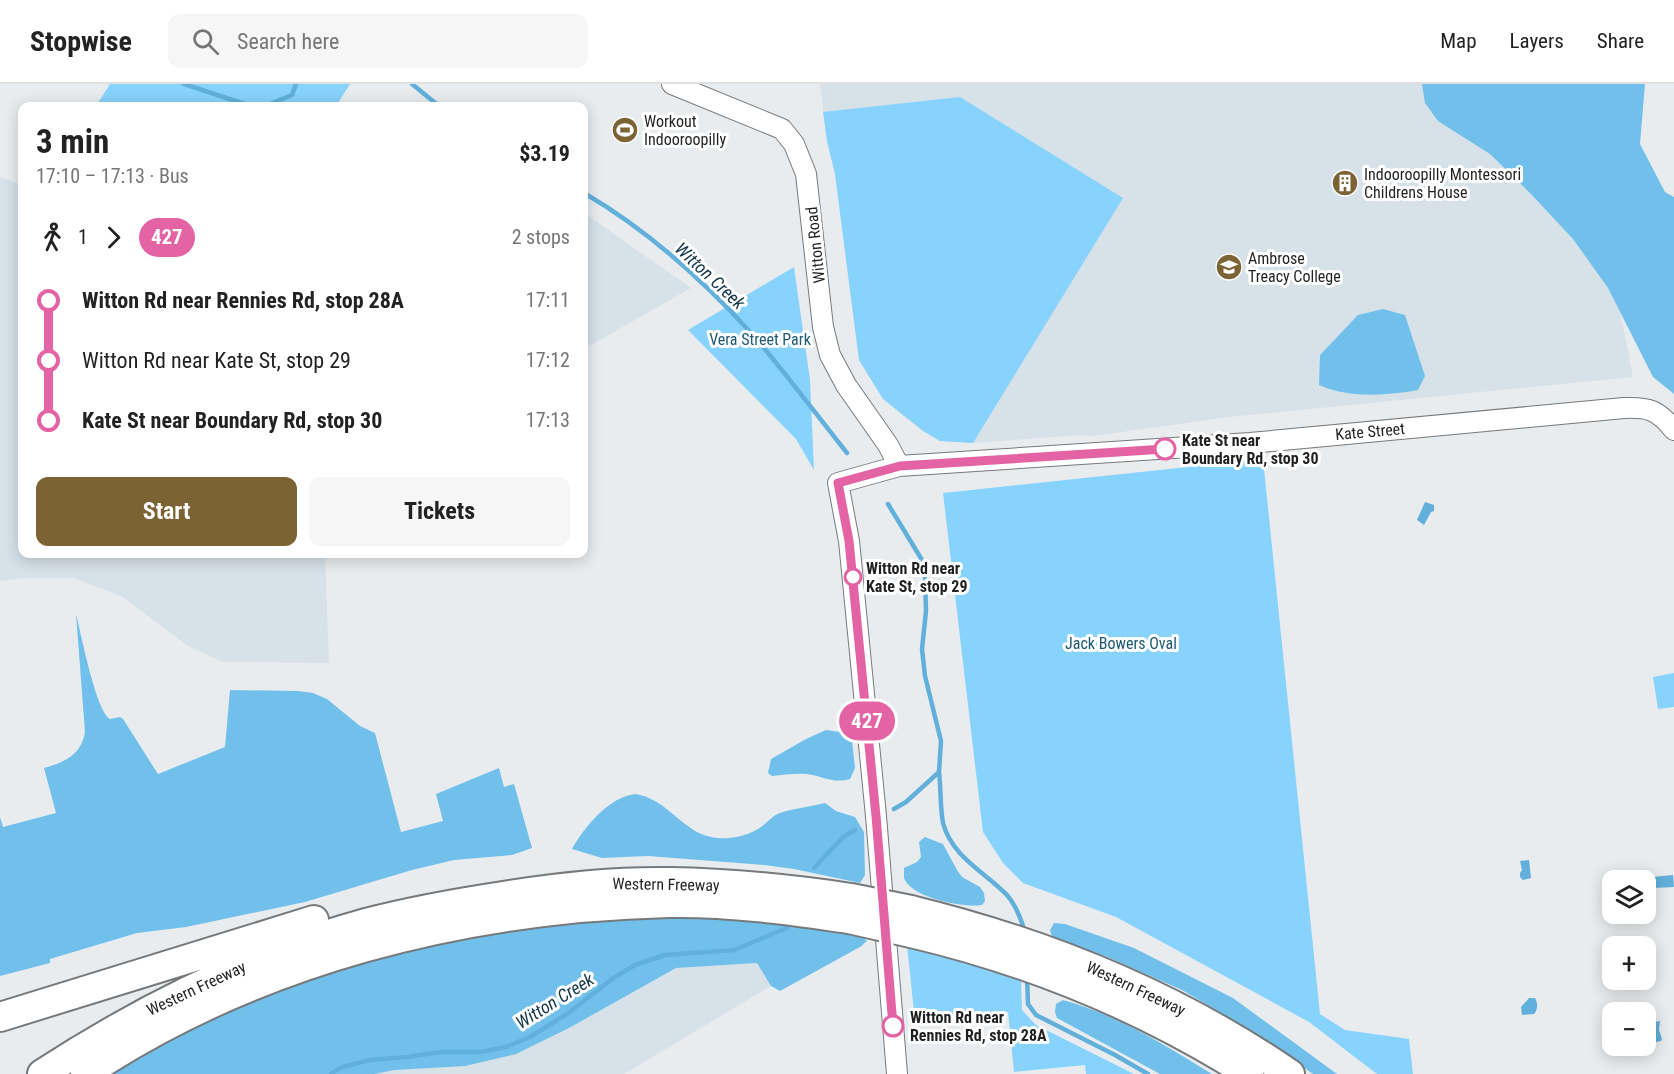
<!DOCTYPE html>
<html lang="en">
<head>
<meta charset="utf-8">
<style>
  body { margin:0; font-family:"Roboto Condensed",sans-serif; background:#f6f6f6; color:#222; height:100vh; display:flex; flex-direction:column; font-size:22px; white-space:nowrap }
  * { box-sizing:border-box; margin:0 }
  p { font-size:20px; color:#767676 }
  .icon { flex:none; width:33px; height:33px; fill:none; stroke:currentColor; stroke-width:2; stroke-linecap:round; stroke-linejoin:round }
  .map { position:relative; flex:1; overflow:hidden }
  .details { position:absolute; left:18px; top:18px; width:570px; height:456px; display:flex; flex-direction:column; background:#fff; border-radius:12px; box-shadow:0 3px 15px #0003 }
  .details>* { flex:none }
  .badge { padding:0 12px; border-radius:20px; font-size:21px; line-height:39px }
  .tools { position:absolute; left:1602px; top:786px; display:grid; gap:12px }
  .tools a { display:grid; place-items:center; width:54px; height:54px; border-radius:12px; background:#fff; box-shadow:0 3px 15px #0003; font-size:30px }
  .map>.badge { position:absolute; translate:-50% -50%; box-shadow:0 0 0 3px #fff }
  .legs { display:flex; align-items:center; gap:9px; height:66px; padding:0 18px; font-size:20px }
  .legs p { margin-inline-start:auto }
  .head { display:flex; align-items:center; justify-content:space-between; height:102px; padding:0 18px }
  h1 { font-size:33px; font-weight:700; line-height:45px }
  .action { display:flex; gap:12px; margin-top:auto; padding:12px 18px }
  .action a { flex:1; height:69px; border-radius:12px; background:#7b6334; color:#fff; font-size:24px; font-weight:700; line-height:69px; text-align:center }
  .action a+a { background:#f6f6f6; color:#222 }
  ul { padding:0 18px; list-style:none }
  li { display:flex; align-items:center; gap:21px; height:60px; font-size:22px }
  li i { display:grid; place-items:center; width:9px; height:100%; margin:0 8px; background:currentColor }
  li i::after { content:''; width:15px; height:15px; margin:-8px; border:4px solid; border-radius:50%; background:#fff }
  li p { margin-inline-start:auto }
  li:first-child i { background:linear-gradient(#0000 50%,currentColor 0) }
  li:last-child i { background:linear-gradient(currentColor 50%,#0000 0) }
  header { display:flex; align-items:center; gap:36px; box-sizing:border-box; height:84px; padding:0 30px; background:#fff; border-bottom:2px solid #e0e0e0 }
  header strong { font-size:28px }
  nav { display:flex; gap:33px; margin-inline-start:auto; font-size:21px }
  .search { width:420px; height:54px; background:#f6f6f6; display:flex; align-items:center; gap:15px; box-sizing:border-box; padding:0 21px; border-radius:12px; color:#767676; font-size:22px }
  .map>svg:first-child { display:block }
  .built { fill:#d6e1e8 }
  .green { fill:#87d3fd }
  .forest { fill:#71c0ec }
  .water { fill:#61b0db }
  .lines { fill:none; stroke-linecap:round; stroke-linejoin:round }
  .stream { stroke:#61b0db; stroke-width:4.5 }
  .minor-casing { stroke:#76797b; stroke-width:22 }
  .highway-casing { stroke:#76797b; stroke-width:32 }
  .minor { stroke:#fff; stroke-width:20 }
  .highway { stroke:#fff; stroke-width:28 }
  .highway-bridge-casing { stroke:#76797b; stroke-width:32; stroke-linecap:butt }
  .highway-bridge { stroke:#fff; stroke-width:28 }
  .line-1-casing { stroke:#fff; stroke-width:14 }
  .line-1 { stroke:#e463a4; stroke-width:9 }
  .stop-1-dot { fill:#fff; stroke:#e463a4; stroke-width:3 }
  .labels { text-anchor:middle; stroke-width:6; stroke-linejoin:round; paint-order:stroke }
  .poi-label { font-size:16px; fill:#1f2121; stroke:#fff; text-anchor:start }
  .street-label { font-size:16px; fill:#1f2121; stroke:#fff }
  .park-label { font-size:16px; fill:#1c5977; stroke:#fff }
  .stop-label { font-size:16px; font-weight:bold; fill:#1f2121; stroke:#fff; text-anchor:start }
  .water-label { font-size:18px; font-style:italic; fill:#123648; stroke:#fff }
</style>
</head>
<body>
<header>
<strong>Stopwise</strong>
<div class="search"><svg class="icon" aria-label="search" viewBox="0 0 24 24"><circle cx="10" cy="10" r="6"/><path d="M15 15l6 6"/></svg>Search here</div>
<nav><a>Map</a><a>Layers</a><a>Share</a></nav>
</header>
<div class="map">
<svg width="1674" height="990" viewBox="0 0 1674 990">
  <rect width="100%" height="100%" fill="#e9ecee"/>
  <path class="built" d="M820 0H1576L1633 293 1229 333 1093 352 1080 351 973 359 940 357 923 347 883 315 859 276 835 90 827 57Z
    M0 93 22 101V470H325L329 579 223 578 188 562 123 513 74 494H24L0 497Z
    M584 129 691 204 584 265Z
    M757 879 771 902 624 990H375L569 944 676 884Z"/>
  <path class="green" d="M110 0H350L336 22H96Z
    M960 13 1123 114 973 359 940 357 923 347 883 315 859 276 835 90 827 57 823 28Z
    M794 183 810 296 814 386 796 355 688 246Z
    M1263 375 1320 930 1345 946 1409 955 1413 990H1377L1309 938 1116 833 1023 799 1003 779 983 748 943 409Z
    M1674 589V623L1658 625 1653 593Z
    M907 861 982 883 1021 897 1022 926 1036 941 1134 990H1086L1085 981 1014 988 1008 928 915 937Z"/>
  <path class="forest" d="M1422 0H1645L1640 60 1665 108 1674 113V310L1653 293 1608 204 1573 155 1530 109 1490 70 1438 37 1425 19Z
    M1383 225 1405 231 1425 292 1418 306C1385 312 1349 314 1319 301L1320 271 1358 231Z
    M76 530C81 549 96 627 110 635L120 633 123 635 158 690 225 663 230 606 298 607 313 609 327 615 360 642 375 649 401 748 443 737 436 710 499 684 504 703 514 700 532 764 512 771 454 776 412 786 305 818 186 843 137 849 50 875V879L0 892V733L3 743 56 729 44 684C65 678 81 671 85 648Z
    M826 646 841 648 852 656 855 684 850 695C833 700 823 692 807 690 795 689 783 691 772 692L768 689 771 675 806 655Z
    M636 710C663 715 676 737 699 749 718 758 744 755 761 743 767 739 773 731 780 729 794 724 810 723 825 719L836 727 855 733 864 748 865 791 860 799 794 785 764 781 648 772 602 774 572 765C584 743 610 712 636 710Z
    M925 753 943 760 957 786 962 793 980 803 984 809 985 817 982 821C964 824 911 814 904 794 904 792 904 785 904 784L917 778 921 773 919 758Z
    M625 834H703L770 838 859 850 867 857 860 863 780 907 771 902 757 879 676 884 569 944 516 970 465 982 394 986 375 990H105L211 933 299 898 406 864 557 839Z
    M1054 839 1065 840 1134 864 1233 914 1337 990H1313L1242 941 1182 906 1105 872 1059 857 1052 852 1050 846Z
    M1063 916C1117 931 1165 961 1212 990H1160L1057 934 1055 928 1056 920Z"/>
  <path class="water" d="M1425 418 1434 421V427L1431 428 1424 441 1417 436Z
    M1529 776 1531 794 1523 796 1520 793V789L1522 786 1520 777Z
    M1673 791 1674 803 1654 804 1652 793Z
    M1529 914H1535C1538 919 1538 926 1534 930L1522 931 1521 923Z
    M1660 937 1659 946 1662 955 1661 957 1651 959 1648 939Z"/>
  <g class="lines">
    <path class="stream" d="M184 0 251 22
      M412 0 439 22
      M265 22 292 11 296 0
      M584 109C646 145 703 196 752 250 785 288 815 329 847 369
      M888 420 922 476 925 493 926 527 922 565 925 592 941 657 939 688 906 718 894 725
      M939 688C941 704 940 723 943 739 952 773 985 788 1007 811 1016 821 1021 835 1025 848
      M814 784 843 753 855 746
      M1027 892 1028 920 1036 931 1115 971 1148 990
      M331 990 340 984 369 976 407 973 441 968H481L506 963 530 953 567 930 612 895 635 881 665 871 734 866 787 844"/>
    <defs>
      <path id="minor" d="M672 0 782 45 794 60 806 90 823 243 830 271 846 301 888 361 899 382
        M897 990 876 732 849 457 838 399 899 382 1250 359 1624 324C1649 323 1658 326 1674 346"/>
      <path id="highway" d="M911 826C1046 859 1175 911 1290 990
        M911 849C1030 877 1145 924 1249 990
        M0 933 314 836
        M42 990C142 925 250 871 366 839 411 827 457 819 503 812 558 803 614 797 670 798 731 799 791 805 851 814
        M85 990C256 876 465 824 669 819 728 818 790 826 849 835"/>
    </defs>
    <use href="#minor" class="minor-casing"/>
    <use href="#highway" class="highway-casing"/>
    <use href="#minor" class="minor"/>
    <use href="#highway" class="highway"/>
    <defs>
      <path id="highway-bridge" d="M851 814 911 826
        M849 835 911 849"/>
    </defs>
    <use href="#highway-bridge" class="highway-bridge-casing"/>
    <use href="#highway-bridge" class="highway-bridge"/>
  </g>
  <g class="lines">
    <defs>
      <path id="line-1" d="M893 942 876 732 849 457 838 399 900 382 1165 365"/>
    </defs>
    <use href="#line-1" class="line-1-casing"/>
    <use href="#line-1" class="line-1"/>
  </g>
  <defs>
    <symbol id="stadium-disc" viewBox="-11 -11 22 22"><circle r="9.5" fill="#7b6334" stroke="#fff"/><path d="M0-5a6.5 5 0 1 0 0 10a6.5 5 0 1 0 0-10ZM-3.5-1.8h7v3.6h-7Z" fill="#fff"/></symbol>
    <symbol id="building-disc" viewBox="-11 -11 22 22"><circle r="9.5" fill="#7b6334" stroke="#fff"/><path d="M-4-6H4V6H1V3H-1V6H-4ZM-2.5-4.3h1.7v1.8h-1.7ZM.8-4.3h1.7v1.8H.8ZM-2.5-1h1.7V.8h-1.7ZM.8-1h1.7V.8H.8Z" fill="#fff"/></symbol>
    <symbol id="school-disc" viewBox="-11 -11 22 22"><circle r="9.5" fill="#7b6334" stroke="#fff"/><path d="M0-5L7-2L0 1L-7-2ZM-4 1L0 2.5L4 1V4Q0 6-4 4Z" fill="#fff"/></symbol>
  </defs>
  <g fill-rule="evenodd">
    <use href="#stadium-disc" x="610" y="31" width="30" height="30"/>
    <use href="#building-disc" x="1330" y="84" width="30" height="30"/>
    <use href="#school-disc" x="1214" y="168" width="30" height="30"/>
  </g>
  <g class="stop-1-dot">
    <circle cx="1165" cy="365" r="10"/>
    <circle cx="853" cy="493" r="8"/>
    <circle cx="893" cy="942" r="10"/>
  </g>
  <g class="labels">
    <g class="poi-label">
      <text x="644" y="43">Workout<tspan x="644" dy="18">Indooroopilly</tspan></text>
      <text x="1364" y="96">Indooroopilly Montessori<tspan x="1364" dy="18">Childrens House</tspan></text>
      <text x="1248" y="180">Ambrose<tspan x="1248" dy="18">Treacy College</tspan></text>
    </g>
    <g class="street-label">
      <text transform="translate(815 161) rotate(-96)" y="6">Witton Road</text>
      <text transform="translate(1370 347) rotate(-5)" y="6">Kate Street</text>
      <text transform="translate(666 800) rotate(1)" y="6">Western Freeway</text>
      <text transform="translate(196 904) rotate(-25)" y="6">Western Freeway</text>
      <text transform="translate(1136 904) rotate(25)" y="6">Western Freeway</text>
    </g>
    <g class="park-label">
      <text x="760" y="261">Vera Street Park</text>
      <text x="1121" y="565">Jack Bowers Oval</text>
    </g>
    <g class="stop-label">
      <text x="1182" y="362">Kate St near<tspan x="1182" dy="18">Boundary Rd, stop 30</tspan></text>
      <text x="866" y="490">Witton Rd near<tspan x="866" dy="18">Kate St, stop 29</tspan></text>
      <text x="910" y="939">Witton Rd near<tspan x="910" dy="18">Rennies Rd, stop 28A</tspan></text>
    </g>
    <g class="water-label">
      <text transform="translate(710 192) rotate(43)" y="6">Witton Creek</text>
      <text transform="translate(555 917) rotate(-32)" y="6">Witton Creek</text>
    </g>
  </g>
</svg>
<div class="tools">
<a><svg class="icon" aria-label="layers" viewBox="0 0 24 24"><path d="M12 4l9 5-9 5-9-5zM3 14l9 5 9-5"/></svg></a>
<a>+</a>
<a>−</a>
</div>
<b class="badge" style="left:867px;top:637px;background:#e463a4;color:#fff">427</b>
<section class="details">
<div class="head"><div><h1>3 min</h1><p>17:10 – 17:13 · Bus</p></div><b>$3.19</b></div>
<div class="legs"><svg class="icon" aria-label="walk" viewBox="0 0 24 24"><circle cx="13" cy="4" r="2"/><path d="M13 8l-2 6 4 7M11 14l-3 7M7 12l3-4h3l4 4"/></svg>1<svg class="icon" aria-label="forward" viewBox="0 0 24 24"><path d="M9 5l7 7-7 7"/></svg><b class="badge" style="background:#e463a4;color:#fff">427</b><p>2 stops</p></div>
<ul>
<li><i style="color:#e463a4"></i><b>Witton Rd near Rennies Rd, stop 28A</b><p>17:11</p></li>
<li><i style="color:#e463a4"></i><span>Witton Rd near Kate St, stop 29</span><p>17:12</p></li>
<li><i style="color:#e463a4"></i><b>Kate St near Boundary Rd, stop 30</b><p>17:13</p></li>
</ul>
<div class="action"><a>Start</a><a>Tickets</a></div>
</section>
</div>
</body>
</html>
